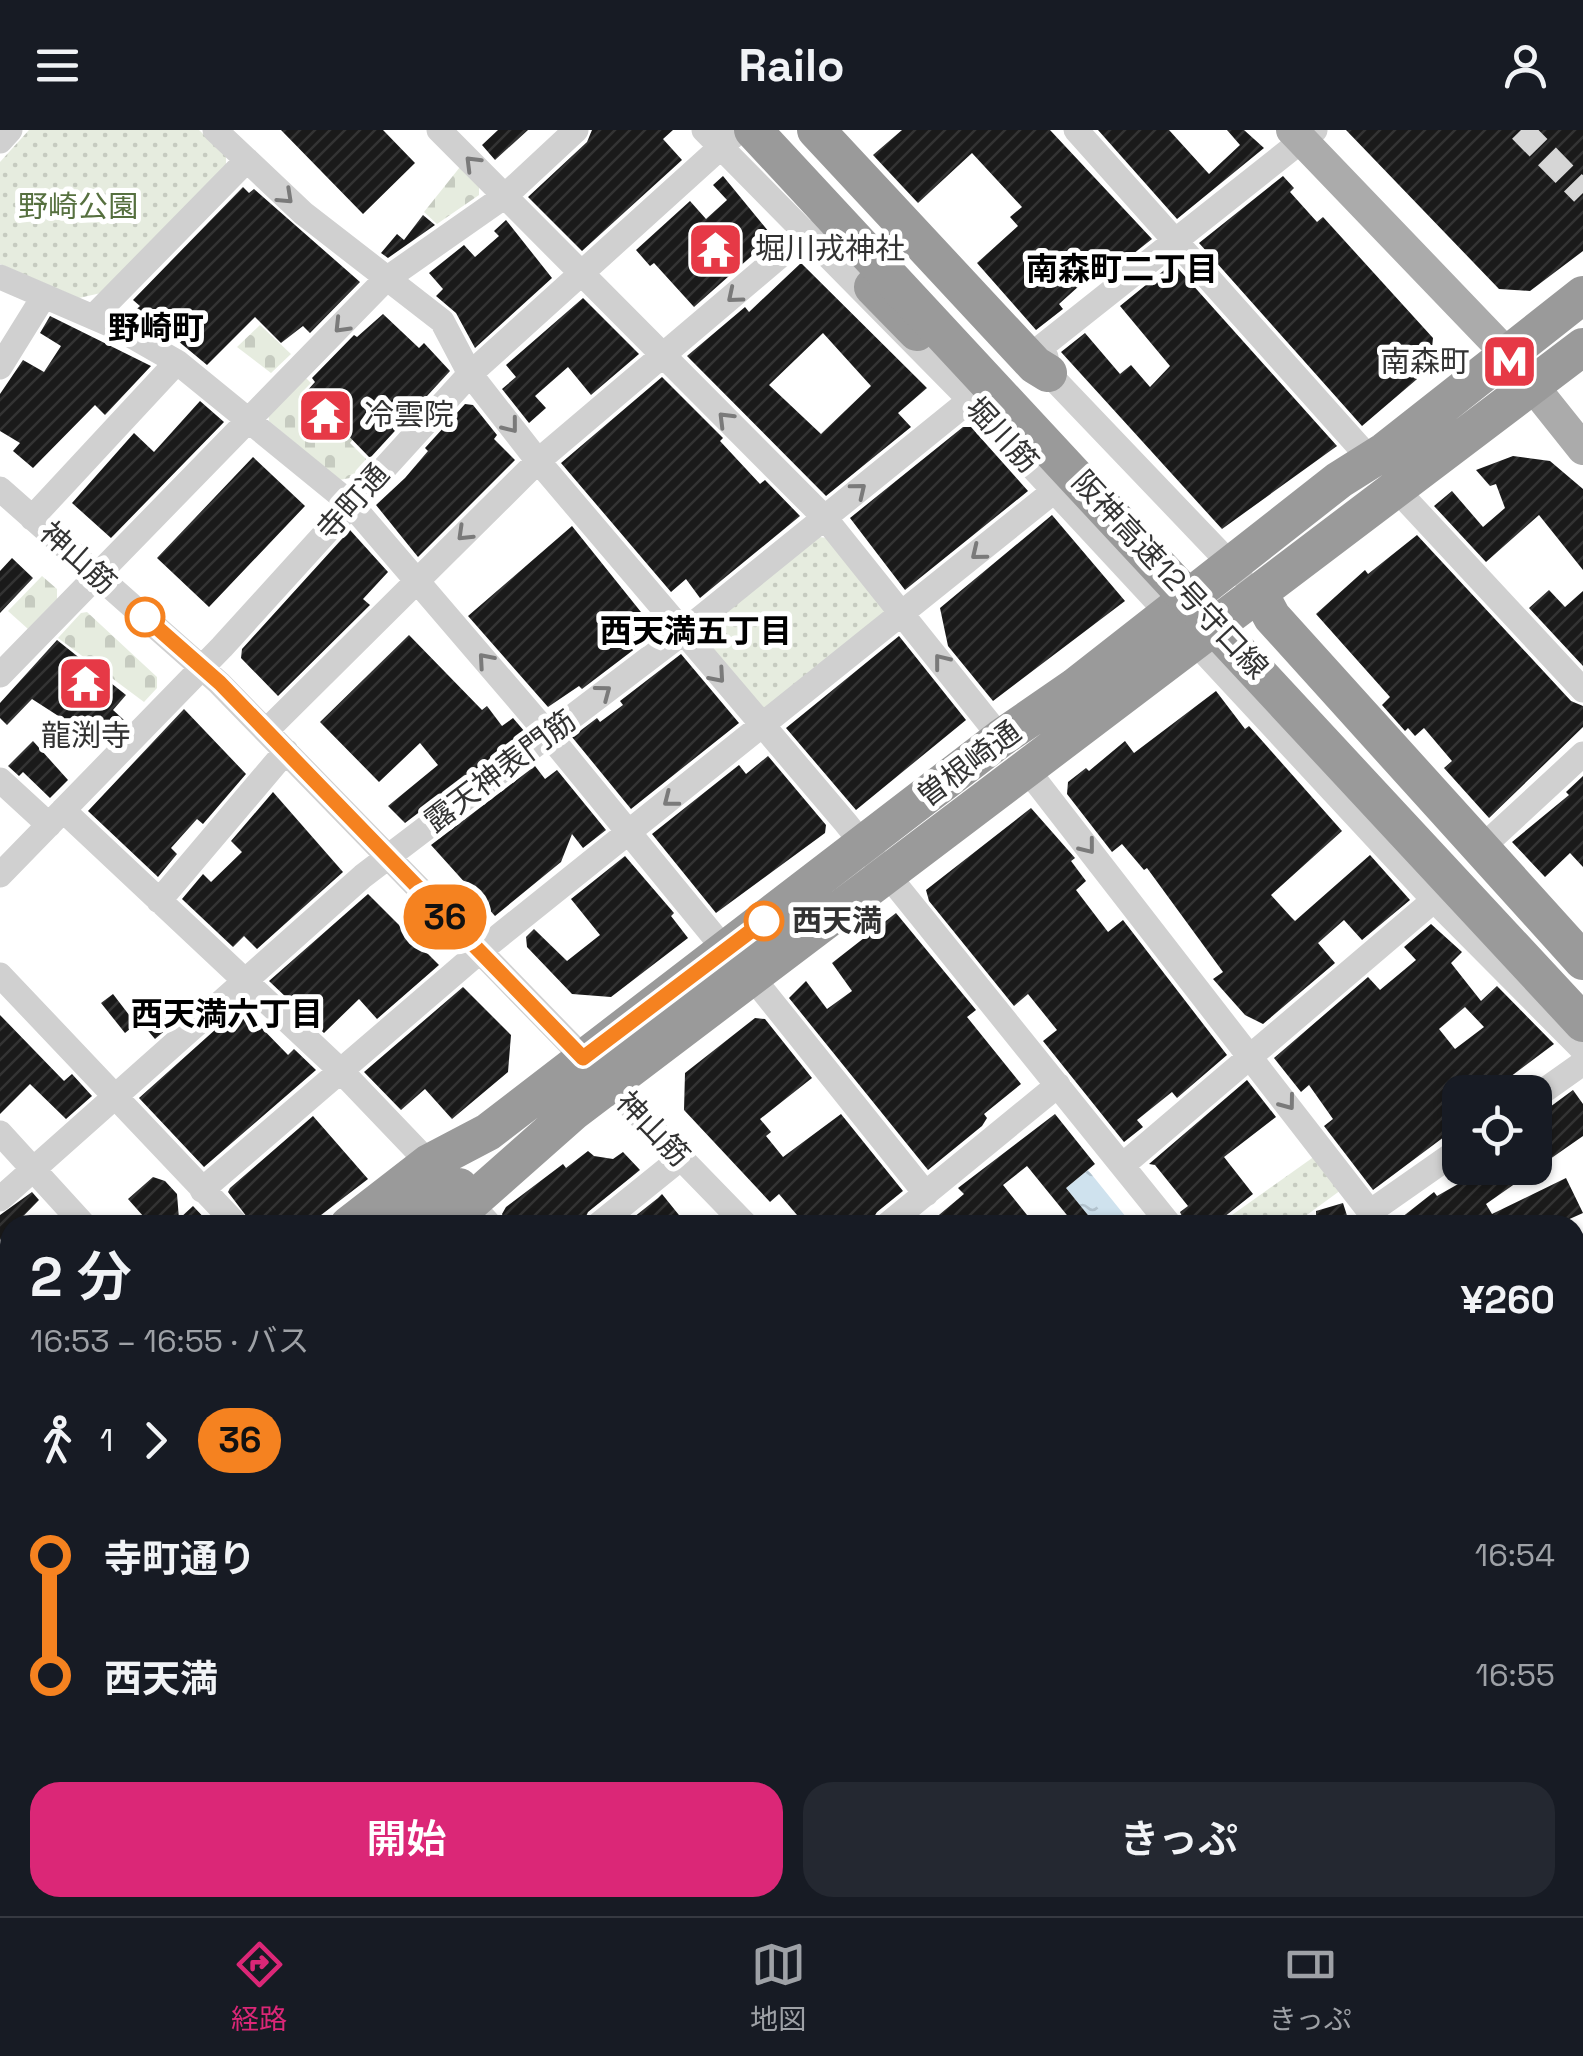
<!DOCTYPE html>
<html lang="ja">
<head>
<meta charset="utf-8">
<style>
  body { margin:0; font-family:"Space Grotesk","Noto Sans JP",sans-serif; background:#242831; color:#f1f3f6; height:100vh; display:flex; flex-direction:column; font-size:38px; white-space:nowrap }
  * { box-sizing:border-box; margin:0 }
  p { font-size:32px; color:#9ea1a6 }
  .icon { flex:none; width:55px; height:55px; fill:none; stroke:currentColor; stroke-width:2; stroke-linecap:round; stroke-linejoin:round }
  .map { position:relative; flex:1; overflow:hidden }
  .sheet { position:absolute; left:0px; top:1085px; width:1585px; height:702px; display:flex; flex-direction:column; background:#171b24; border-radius:30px 30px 0 0; box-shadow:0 2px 8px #0004 }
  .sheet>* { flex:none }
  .badge { padding:0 20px; border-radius:32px; font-size:35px; line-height:65px }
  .controls { position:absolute; left:1442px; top:945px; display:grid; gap:20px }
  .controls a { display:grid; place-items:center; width:110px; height:110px; border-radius:20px; background:#171b24; box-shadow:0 2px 8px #0004; font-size:50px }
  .map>.badge { position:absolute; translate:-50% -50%; box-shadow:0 0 0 5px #fff }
  .legs { display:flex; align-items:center; gap:15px; height:110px; padding:0 30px; font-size:32px }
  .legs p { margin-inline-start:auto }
  .head { display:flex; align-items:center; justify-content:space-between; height:170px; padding:0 30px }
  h1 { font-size:55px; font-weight:600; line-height:75px }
  .cta { display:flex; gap:20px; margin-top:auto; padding:20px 30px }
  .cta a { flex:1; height:115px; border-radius:30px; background:#db2777; color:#fff; font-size:40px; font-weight:600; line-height:115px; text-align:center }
  .cta a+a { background:#242831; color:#f1f3f6 }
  ul { padding:0 30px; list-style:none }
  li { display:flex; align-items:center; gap:35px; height:120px; font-size:38px }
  li i { display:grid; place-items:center; width:15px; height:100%; margin:0 12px; background:currentColor }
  li i::after { content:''; width:25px; height:25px; margin:-12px; border:8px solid; border-radius:50%; background:#171b24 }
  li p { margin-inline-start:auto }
  li:first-child i { background:linear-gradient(#0000 50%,currentColor 0) }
  li:last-child i { background:linear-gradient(currentColor 50%,#0000 0) }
  header { display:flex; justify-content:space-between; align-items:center; height:130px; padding:0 30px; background:#171b24; font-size:45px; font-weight:600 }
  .menu { display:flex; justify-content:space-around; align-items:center; height:140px; border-top:2px solid #363941; background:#171b24; font-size:28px; color:#9ea1a6 }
  .menu a { display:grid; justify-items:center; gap:5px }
  .menu .active { color:#db2777 }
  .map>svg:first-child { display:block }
  .cemetery { fill:url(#cemetery-stones) }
  .park { fill:url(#park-dots) }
  .water { fill:url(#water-ripples) }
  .building { fill:url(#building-hatch); fill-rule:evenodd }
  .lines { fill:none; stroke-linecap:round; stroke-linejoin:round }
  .minor-tunnel { stroke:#d6d6d6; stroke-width:25; stroke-dasharray:25 12; stroke-linecap:butt }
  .minor { stroke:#d0d0d0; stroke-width:25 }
  .major { stroke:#ababab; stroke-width:32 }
  .highway { stroke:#9a9a9a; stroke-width:38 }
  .highway-bridge { stroke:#9a9a9a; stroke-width:38 }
  .oneway { stroke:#7a7a7a }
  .line-1-casing { stroke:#fff; stroke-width:22 }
  .line-1 { stroke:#f58220; stroke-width:15 }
  .stop-1-dot { fill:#fff; stroke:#f58220; stroke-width:5 }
  .labels { text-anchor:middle; stroke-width:10; stroke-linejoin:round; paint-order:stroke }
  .park-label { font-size:30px; fill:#56703f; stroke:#fff }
  .poi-label { font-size:30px; fill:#333; stroke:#fff; text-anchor:start }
  .street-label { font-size:30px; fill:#333; stroke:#fff }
  .stop-label { font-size:30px; font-weight:bold; fill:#333; stroke:#fff; text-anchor:start }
  .neighbourhood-label { font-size:32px; font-weight:bold; fill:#000; stroke:#fff }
</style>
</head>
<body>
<header><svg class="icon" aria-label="menu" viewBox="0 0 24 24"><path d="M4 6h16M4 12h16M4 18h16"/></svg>Railo<svg class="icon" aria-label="person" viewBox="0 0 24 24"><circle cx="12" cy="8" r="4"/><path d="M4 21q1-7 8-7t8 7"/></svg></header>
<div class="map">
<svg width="1583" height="1786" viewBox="0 0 1583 1786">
  <defs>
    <pattern id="cemetery-stones" width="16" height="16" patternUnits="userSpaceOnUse" patternTransform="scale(2.5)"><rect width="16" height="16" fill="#e6ecdf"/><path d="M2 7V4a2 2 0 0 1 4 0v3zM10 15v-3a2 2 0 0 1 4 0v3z" fill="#c6cbc0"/></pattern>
    <pattern id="park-dots" width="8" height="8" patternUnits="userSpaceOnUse" patternTransform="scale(2.5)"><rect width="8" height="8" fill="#e6ecdf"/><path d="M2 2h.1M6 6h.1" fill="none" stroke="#c6cbc0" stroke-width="1.8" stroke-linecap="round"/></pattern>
    <pattern id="water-ripples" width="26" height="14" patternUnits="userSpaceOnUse" patternTransform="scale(2.5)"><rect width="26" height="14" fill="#cfe2ee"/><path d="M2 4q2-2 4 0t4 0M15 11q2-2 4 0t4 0" fill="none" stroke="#b2c2cd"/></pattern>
    <pattern id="building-hatch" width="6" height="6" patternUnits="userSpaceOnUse" patternTransform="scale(2.5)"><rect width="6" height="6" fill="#1a1a1a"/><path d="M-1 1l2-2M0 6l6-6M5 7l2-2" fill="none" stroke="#333"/></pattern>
  </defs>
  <rect width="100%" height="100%" fill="#fff"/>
  <path class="cemetery" d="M460 37 479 55V65L437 94 424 82Z
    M260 195 291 224 271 243 237 217Z
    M302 244 311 253 300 264 339 301 346 295 356 305 350 313 368 331 350 348 339 350 269 291 268 281Z
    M42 446 57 459V469L28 499 8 481Z
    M87 482 157 547V558L144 572 58 508 81 483Z"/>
  <path class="park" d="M29 0H199L226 26V37L101 163 79 168 0 134V32Z
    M819 407 828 408 891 483 771 579 760 578 702 508V498Z
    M1315 1026 1341 1060 1300 1090 1302 1094 1218 1095Z"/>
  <path class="water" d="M1088 1040 1130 1092 1127 1095H1096L1066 1058Z
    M1583 1695V1786H1259L1289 1778H1575V1697Z"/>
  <path class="building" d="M281 0H383L415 33 363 84Z
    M498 0H528L495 30 482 15Z
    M592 0H673L663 9 682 30 582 121 528 67 587 12Z
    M902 0H1050L1152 109 1095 154 1089 147 1059 174 1063 179 1036 200 977 133 1018 96 1010 87 1022 77 972 23 918 73 873 25Z
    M1098 0H1169L1209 44 1240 15 1227 0H1244L1264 18 1177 89Z
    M1346 0H1583V121L1530 161 1499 159Z
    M723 46 773 107 694 177 654 133 650 136 636 120 690 71 706 89 727 70 713 55Z
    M1283 46 1294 58 1290 62 1317 92 1323 87 1433 208 1430 238 1362 296 1199 113Z
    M243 57 249 63 254 59 360 152 310 203 303 196 281 213 255 187 207 235 154 191 148 197 129 186 140 176 133 170Z
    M423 85 435 95 388 128 381 123 397 104 404 110Z
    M506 90 552 148 475 218 456 183 436 166 443 159 429 143 464 115 475 127 499 106 494 101Z
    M801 133 927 258 898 283 911 297 826 366 687 226 745 177 749 182ZM823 203 871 256 821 304 769 255Z
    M1173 133 1337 316 1222 399 1061 222 1085 203 1120 244 1131 235 1150 257 1170 236 1120 176Z
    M583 168 639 224 591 265 568 237 535 266 546 278 529 293 502 259 516 247 506 235Z
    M383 184 419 218 424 213 450 241 370 328 306 262 315 252 312 248 354 205 357 207Z
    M50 186 151 236 105 285 95 275 33 338 13 321 20 313 0 301V264L23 230 44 242 61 216 40 203Z
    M662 247 723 308 720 311 760 354 765 350 800 386 700 468 686 449 671 462 561 333Z
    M200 271 224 292 111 408 72 373 134 303 154 322Z
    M465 274 473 275 497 305 494 309 515 330 418 427 376 375 405 348 428 321 425 318Z
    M963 297H971L1028 361 905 460 850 388Z
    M1513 326 1550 331 1583 359V440L1539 385 1486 432 1434 376 1452 361 1483 397 1505 378 1496 354 1490 356 1476 340Z
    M253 327 305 376 209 477 157 428Z
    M1052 385 1125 471 993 571 948 516 940 478Z
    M572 396 657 502 582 559 579 556 548 577 468 486Z
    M350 400 388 442 363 469 370 475 278 566 241 528 242 519Z
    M1417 405 1571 571 1583 576V597L1489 688 1444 638 1452 631 1424 598 1415 606 1408 598 1405 601 1382 575 1390 567 1316 484 1365 440 1368 444Z
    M12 428 33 448 0 483V441Z
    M1549 460 1565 477 1583 461V536L1529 478Z
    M409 505 482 580 487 576 502 596 513 588 525 602 405 693 388 676 438 635 420 613 379 652 320 592Z
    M899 506 966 590 856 680 786 598Z
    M57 510 126 565 113 580 124 590 112 605 101 595 91 607 32 569 7 595 0 588V573Z
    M681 524 739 593 631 679 572 607 597 588 600 592 623 575 620 571Z
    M1216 561 1245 599 1249 596 1342 701 1271 765 1291 787 1295 791 1370 725 1410 770 1362 810 1344 790 1318 813 1335 833 1263 894 1245 885 1213 849 1223 842 1147 738 1144 740 1122 714 1112 722 1067 664 1068 652 1086 638 1089 641 1125 611 1134 623Z
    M184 579 246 644 203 694 197 689 171 718 177 724 158 747 88 681Z
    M33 611 68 650 50 668 23 642 19 646 8 636Z
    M768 626 826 695 825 703 716 783 652 704 739 635 746 644Z
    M535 636 545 649 557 640 606 700 583 718 572 704 561 732 495 786 431 715Z
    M1583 646V737L1570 723 1545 747 1512 712 1569 665 1566 662Z
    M273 662 343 742 257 819 244 806 233 817 182 769 203 744 211 752 242 722 231 711Z
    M1031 678 1075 728 1071 731 1086 751 1076 760 1108 802 1123 790 1227 925 1177 968 1172 962 1137 990 1143 997 1124 1012 1043 911 1057 900 1028 864 1014 876 929 771 926 760Z
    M625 726 674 783 671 786 688 808 611 867 572 864 527 817 526 807 534 799 567 831 600 805 571 769Z
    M368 764 439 835 377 889 359 869 324 903 269 851Z
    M896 783 976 880 967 887 1021 954 984 984 987 988 982 996 928 1040 789 868 806 851 827 879 852 861 832 833Z
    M1431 794 1462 822 1451 833 1481 871 1497 856 1554 914 1490 962H1460V995L1373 1060 1324 996 1333 989 1309 955 1301 962 1274 928 1368 847 1380 860 1416 830 1404 817ZM1465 877 1484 897 1455 919 1439 899Z
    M463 857 511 905 508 942 452 989 425 959 401 980 364 942Z
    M113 864 136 894 125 903 101 873Z
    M245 873 258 886 254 890 288 925 294 919 316 940 204 1037 139 968Z
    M170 876 180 888 155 909 144 896Z
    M0 885 64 951 72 944 92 966 66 989 30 954 0 984Z
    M755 888 765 889 812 948 760 989 771 1002 766 1006 783 1027 841 984 903 1061 877 1082 869 1095H786L797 1085 779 1064 770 1072 684 980 685 943Z
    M1247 950 1276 987 1224 1027 1253 1064 1214 1095H1186L1180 1082 1188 1076 1155 1035 1149 1034Z
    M1573 960 1583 974V1006L1486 1074 1492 1084 1566 1048 1583 1083 1556 1095H1392L1434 1062 1437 1066 1460 1053 1456 1046 1472 1038H1535V988Z
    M1055 984 1095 1034 1066 1058 1096 1095H1075L1027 1036 1003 1055 1035 1095H1002L994 1085 982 1095H927L964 1064 958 1058Z
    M313 986 368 1049 308 1095H253L228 1062 230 1058Z
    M588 1021 594 1026 613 1029 623 1022 640 1040 588 1082 582 1095H506L502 1084 506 1077 563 1034 566 1038Z
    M153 1047 165 1051 177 1064 179 1089 193 1076 211 1095H151L128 1069Z
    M32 1062 39 1070 0 1110V1085Z
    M662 1064 687 1095H624L658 1068Z
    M1343 1073 1350 1095H1316V1081Z"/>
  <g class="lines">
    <path class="minor-tunnel" d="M1521 0 1583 63"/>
    <path class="minor" d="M215 0 303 83 442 191 470 244 538 331 845 692 1170 1095
      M439 0 825 388 1001 608
      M704 0 970 270 1434 770 1583 920
      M1076 0 1371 330
      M0 11 10 0
      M0 147 116 197 177 232 351 374 548 604 726 821
      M93 187 247 30
      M1040 218 1315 0
      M1046 227 1048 243 1240 444
      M0 237 44 166
      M0 359 219 553 746 1095
      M1396 359 1583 560
      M32 388 177 232
      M0 545 385 150 505 66 576 0
      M266 601 538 331 808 102 820 106
      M1028 641 1370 1082 1376 1095
      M0 650 49 695
      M63 680 341 941 429 1033
      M1491 709 1583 624
      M0 745 222 517 470 244 732 7
      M159 771 286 621
      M0 845 237 1095
      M752 847 926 1064
      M1535 967 1583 933
      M0 1003 84 1095
      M1123 1035 1434 770
      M202 1060 479 822 1054 361
      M0 1069 363 746 681 504 970 270
      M472 1075 490 1095
      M1370 1082 1460 1019
      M598 1095 681 1028
      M887 1095 1058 955
      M1577 1125 1583 1143
      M0 1233 10 1244
      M1575 1338 1583 1336
      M1575 1437 1583 1439
      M1575 1494 1583 1493
      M0 1583 10 1593
      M1575 1645 1583 1643
      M0 1659 10 1652
      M256 1778 260 1786
      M89 1786 107 1778
      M442 1786 463 1778
      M1000 1786 1033 1778"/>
    <path class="major" d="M1292 0 1508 225 1583 319"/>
    <path class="highway" d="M816 0 1035 235 1048 243
      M873 157 917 202
      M1259 463 1272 487 1583 831
      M349 1095 429 1033 488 1002 1001 608 1075 557 1339 350 1385 321 1583 165
      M409 1095 459 1057
      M445 1095 574 981 1583 217
      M0 1372 10 1364
      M0 1430 10 1422
      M1575 1667 1583 1664
      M1575 1723 1583 1720
      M1245 1786 1262 1778
      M1422 1786 1457 1778"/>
    <path class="highway-bridge" d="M753 0 1583 893"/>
  </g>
  <defs><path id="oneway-chevron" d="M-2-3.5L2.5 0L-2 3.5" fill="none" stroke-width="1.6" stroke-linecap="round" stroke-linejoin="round" transform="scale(2.5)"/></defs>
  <g class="oneway">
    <use href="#oneway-chevron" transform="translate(472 33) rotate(-135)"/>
    <use href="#oneway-chevron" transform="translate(286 67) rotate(43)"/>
    <use href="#oneway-chevron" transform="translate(734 166) rotate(140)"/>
    <use href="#oneway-chevron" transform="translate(341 196) rotate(134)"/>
    <use href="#oneway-chevron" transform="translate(725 289) rotate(-135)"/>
    <use href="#oneway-chevron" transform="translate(511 296) rotate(52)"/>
    <use href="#oneway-chevron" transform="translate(859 360) rotate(-39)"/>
    <use href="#oneway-chevron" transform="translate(464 404) rotate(136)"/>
    <use href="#oneway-chevron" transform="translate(978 423) rotate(141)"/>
    <use href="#oneway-chevron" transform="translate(485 530) rotate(-131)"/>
    <use href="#oneway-chevron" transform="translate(941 531) rotate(-128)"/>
    <use href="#oneway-chevron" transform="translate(718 546) rotate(49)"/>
    <use href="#oneway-chevron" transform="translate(604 562) rotate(-37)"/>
    <use href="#oneway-chevron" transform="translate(670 670) rotate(142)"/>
    <use href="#oneway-chevron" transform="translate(1088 717) rotate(52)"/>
    <use href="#oneway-chevron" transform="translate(1288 973) rotate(53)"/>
  </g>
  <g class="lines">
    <defs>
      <path id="line-1" d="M145 487 220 553 583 928 764 791"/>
    </defs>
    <use href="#line-1" class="line-1-casing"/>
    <use href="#line-1" class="line-1"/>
  </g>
  <defs>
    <symbol id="temple-square" viewBox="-11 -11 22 22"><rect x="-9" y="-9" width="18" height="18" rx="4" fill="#e63946" stroke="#fff"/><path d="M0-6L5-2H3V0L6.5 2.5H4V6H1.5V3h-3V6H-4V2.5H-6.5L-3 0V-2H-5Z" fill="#fff"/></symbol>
    <symbol id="metro-square" viewBox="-11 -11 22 22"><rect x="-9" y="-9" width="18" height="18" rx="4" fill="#e63946" stroke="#fff"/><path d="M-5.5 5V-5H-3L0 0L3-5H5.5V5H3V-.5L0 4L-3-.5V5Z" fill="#fff"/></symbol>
  </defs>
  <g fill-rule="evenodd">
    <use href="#temple-square" x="684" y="88" width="63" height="63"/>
    <use href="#metro-square" x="1478" y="200" width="63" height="63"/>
    <use href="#temple-square" x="294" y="254" width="63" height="63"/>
    <use href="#temple-square" x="54" y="522" width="63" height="63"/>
  </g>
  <g class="stop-1-dot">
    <circle cx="145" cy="487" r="18"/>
    <circle cx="764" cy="791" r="18"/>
  </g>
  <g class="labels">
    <g class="park-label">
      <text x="78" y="87">野崎公園</text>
    </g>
    <g class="poi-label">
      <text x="755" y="129">堀川戎神社</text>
      <text x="1470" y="242" text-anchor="end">南森町</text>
      <text x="364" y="295">冷雲院</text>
      <text x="86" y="616" text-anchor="middle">龍渕寺</text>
    </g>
    <g class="street-label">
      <text transform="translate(1002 305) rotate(47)" y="10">堀川筋</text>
      <text transform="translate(353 372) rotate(-48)" y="10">寺町通</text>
      <text transform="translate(78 428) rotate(42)" y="10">神山筋</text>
      <text transform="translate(1170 445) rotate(47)" y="10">阪神高速12号守口線</text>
      <text transform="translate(969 634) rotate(-37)" y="10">曽根崎通</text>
      <text transform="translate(500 641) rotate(-37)" y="10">露天神表門筋</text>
      <text transform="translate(653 999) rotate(46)" y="10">神山筋</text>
    </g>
    <g class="stop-label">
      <text x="792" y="801">西天満</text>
    </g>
    <g class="neighbourhood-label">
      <text x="1122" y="150">南森町二丁目</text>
      <text x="156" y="209">野崎町</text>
      <text x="696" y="512">西天満五丁目</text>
      <text x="227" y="895">西天満六丁目</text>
    </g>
  </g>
</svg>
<div class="controls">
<a><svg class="icon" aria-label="locate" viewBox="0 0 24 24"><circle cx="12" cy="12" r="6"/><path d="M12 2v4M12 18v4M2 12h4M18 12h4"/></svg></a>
</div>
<b class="badge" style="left:445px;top:787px;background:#f58220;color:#111">36</b>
<section class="sheet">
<div class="head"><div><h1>2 分</h1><p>16:53 – 16:55 · バス</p></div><b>¥260</b></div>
<div class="legs"><svg class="icon" aria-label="walk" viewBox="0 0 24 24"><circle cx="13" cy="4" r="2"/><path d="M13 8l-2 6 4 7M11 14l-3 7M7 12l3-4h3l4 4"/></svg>1<svg class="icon" aria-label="forward" viewBox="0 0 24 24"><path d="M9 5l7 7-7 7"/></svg><b class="badge" style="background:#f58220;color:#111">36</b></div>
<ul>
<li><i style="color:#f58220"></i><b>寺町通り</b><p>16:54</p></li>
<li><i style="color:#f58220"></i><b>西天満</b><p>16:55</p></li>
</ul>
<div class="cta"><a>開始</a><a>きっぷ</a></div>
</section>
</div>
<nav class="menu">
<a class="active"><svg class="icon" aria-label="directions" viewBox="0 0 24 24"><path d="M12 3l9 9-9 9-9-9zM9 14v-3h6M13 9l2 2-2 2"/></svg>経路</a>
<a><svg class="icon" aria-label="map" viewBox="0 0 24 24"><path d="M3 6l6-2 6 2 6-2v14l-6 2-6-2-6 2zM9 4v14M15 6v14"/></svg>地図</a>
<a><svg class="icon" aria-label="tickets" viewBox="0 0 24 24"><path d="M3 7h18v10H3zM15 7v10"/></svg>きっぷ</a>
</nav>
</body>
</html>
